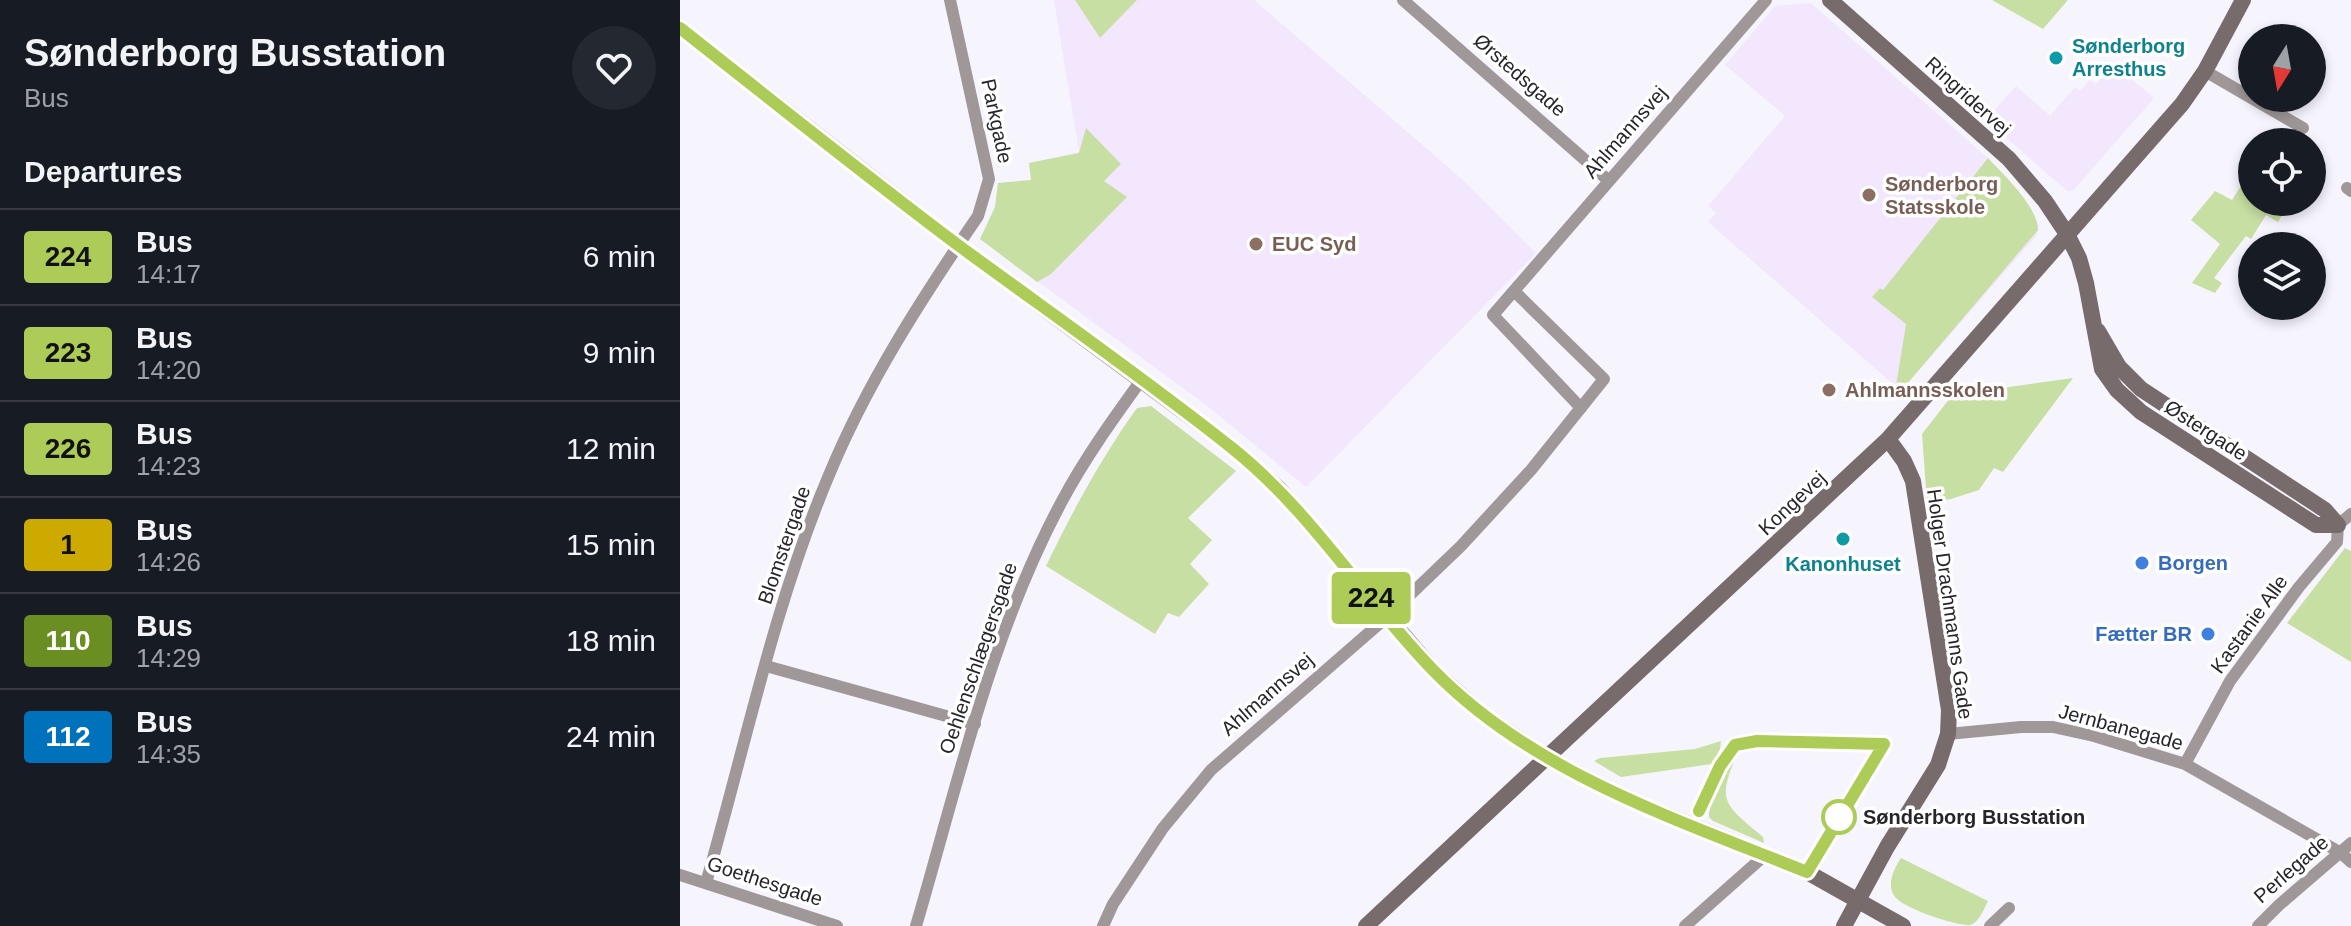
<!DOCTYPE html>
<html lang="en">
<head>
<meta charset="utf-8">
<style>
  body { margin:0; font-family:Arial,sans-serif; background:#242831; color:#f1f3f6; height:100vh; display:flex; flex-direction:column; font-size:30px; white-space:nowrap }
  * { box-sizing:border-box; margin:0 }
  p { font-size:26px; color:#9ea1a6 }
  .icon { flex:none; width:44px; height:44px; fill:none; stroke:currentColor; stroke-width:2; stroke-linecap:round; stroke-linejoin:round }
  .map { position:relative; flex:1; overflow:hidden }
  .details { display:flex; flex-direction:column; background:#171b24; width:680px }
  .details>* { flex:none }
  .badge { padding:0 16px; border-radius:6px; font-size:28px; line-height:52px }
  .needle { width:52px; rotate:191deg }
  .controls { position:absolute; left:1558px; top:24px; display:grid; gap:16px }
  .controls a { display:grid; place-items:center; width:88px; height:88px; border-radius:50%; background:#171b24; box-shadow:0 4px 12px #0003; font-size:40px }
  .map>.badge { position:absolute; translate:-50% -50%; box-shadow:0 0 0 4px #fff }
  h2 { padding:0 24px; font-size:30px; line-height:72px }
  .round { display:grid; place-items:center; flex:none; width:84px; height:84px; border-radius:42px; background:#242831 }
  .headline { display:flex; align-items:center; justify-content:space-between; height:136px; padding:0 24px }
  h1 { font-size:38px; font-weight:700; line-height:60px }
  ul { padding:0; list-style:none }
  li { display:flex; align-items:center; gap:24px; height:96px; padding:0 24px; border-top:2px solid #363941 }
  li div { flex:1 }
  li b { display:block; font-size:30px }
  li em { font-style:normal }
  li .badge { min-width:88px; font-weight:700; text-align:center }
  main { display:flex; flex:1; min-height:0 }
  .map>svg:first-child { display:block }
  .education { fill:#f2e7fc }
  .green { fill:#c8dfa4 }
  .lines { fill:none; stroke-linecap:round; stroke-linejoin:round }
  .street { stroke:#a09898; stroke-width:12 }
  .secondary { stroke:#776b6c; stroke-width:16 }
  .line-casing { stroke:#fff; stroke-width:18 }
  .line { stroke:#adcb57; stroke-width:12 }
  .culture-dot { fill:#0f9aa8; stroke:#fff; stroke-width:3 }
  .education-dot { fill:#8d6e63; stroke:#fff; stroke-width:3 }
  .shop-dot { fill:#3f7fe0; stroke:#fff; stroke-width:3 }
  .stop-dot { fill:#fff; stroke:#adcb57; stroke-width:4 }
  .labels { text-anchor:middle; stroke-width:7; stroke-linejoin:round; paint-order:stroke }
  .culture-label { font-size:20px; font-weight:bold; fill:#0d838f; stroke:#fff; text-anchor:start }
  .street-label { font-size:20px; fill:#26252b; stroke:#fff }
  .education-label { font-size:20px; font-weight:bold; fill:#785e54; stroke:#fff; text-anchor:start }
  .shop-label { font-size:20px; font-weight:bold; fill:#366cbe; stroke:#fff; text-anchor:start }
  .stop-label { font-size:20px; font-weight:bold; fill:#26252b; stroke:#fff; text-anchor:start }
</style>
</head>
<body>
<main>
<section class="details">
<div class="headline"><div><h1>Sønderborg Busstation</h1><p>Bus</p></div><a class="round"><svg class="icon" aria-label="heart" viewBox="0 0 24 24"><path d="M12 20l-8-8c-3-5 5-10 8-4 3-6 11-1 8 4z"/></svg></a></div>
<h2>Departures</h2>
<ul>
<li><span class="badge" style="background:#adcb57;color:#111">224</span><div><b>Bus</b><p>14:17</p></div><em>6 min</em></li>
<li><span class="badge" style="background:#adcb57;color:#111">223</span><div><b>Bus</b><p>14:20</p></div><em>9 min</em></li>
<li><span class="badge" style="background:#adcb57;color:#111">226</span><div><b>Bus</b><p>14:23</p></div><em>12 min</em></li>
<li><span class="badge" style="background:#ca0;color:#111">1</span><div><b>Bus</b><p>14:26</p></div><em>15 min</em></li>
<li><span class="badge" style="background:#6b8e23;color:#fff">110</span><div><b>Bus</b><p>14:29</p></div><em>18 min</em></li>
<li><span class="badge" style="background:#0072bc;color:#fff">112</span><div><b>Bus</b><p>14:35</p></div><em>24 min</em></li>
</ul>
</section>
<div class="map">
<svg width="1671" height="926" viewBox="0 0 1671 926">
  <rect width="100%" height="100%" fill="#f6f5fe"/>
  <path class="education" d="M374 0H574L782 179 856 253 626 487 526 405 300 239 315 207 318 183 351 180 349 163 399 152Z
    M1131 3 1308 158 1352 211 1359 226 1357 235 1221 391 1028 222 1036 213 1028 206 1105 116 1045 65 1095 6Z
    M1434 64 1474 98 1393 191H1387L1306 120 1336 86 1370 116 1395 87 1400 91 1410 80 1416 84Z"/>
  <path class="green" d="M395 0H457L420 38Z
    M1312 0H1388L1363 29Z
    M406 128 441 164 424 181 447 197 371 274 357 282 300 239 315 207 318 183 351 180 349 163 399 153Z
    M1308 158C1324 175 1358 207 1358 230L1221 391 1216 386 1226 324 1192 297 1200 288 1203 290Z
    M1572 168V202H1610L1598 222 1586 215 1571 239 1566 236 1534 278 1542 283 1535 293 1512 283 1540 244 1511 220 1535 191 1552 200Z
    M1393 378 1323 472 1314 468 1299 490 1271 499 1247 503 1242 434 1277 389 1300 391Z
    M471 406 556 471 508 518 532 540 510 564 529 584 499 617 488 613 475 634 366 566C392 512 421 458 457 408Z
    M1665 548 1671 551V662L1607 623Z
    M1041 741 1040 749 1032 764 941 777 914 761 920 758 1015 749Z
    M1058 752C1037 801 1042 803 1083 837L1084 843 1033 821 1029 817C1029 796 1046 768 1058 752Z
    M1221 858 1308 901C1304 908 1300 922 1290 925 1276 926 1226 909 1216 898 1205 887 1214 868 1221 858Z"/>
  <g class="lines">
    <path class="street" d="M723 0 929 181
      M1525 71 1623 128
      M1667 188 1671 191
      M901 408 813 315 1086 0
      M86 666 295 724
      M1268 734 1341 727H1373L1414 736 1505 764 1661 853 1671 862
      M1505 764 1550 681 1619 587 1657 542 1658 525 1671 514
      M0 875 157 926
      M26 883C65 747 94 605 149 475 187 383 242 298 298 216L309 179 270 0
      M236 926C278 783 311 633 382 501 405 458 433 419 462 379
      M423 926 433 904 483 828 531 770 707 617 781 546 851 470 924 379 834 291
      M1005 926 1084 856
      M1310 926 1329 908
      M1578 926 1599 905 1671 843"/>
    <path class="secondary" d="M1150 0 1329 159 1365 201 1387 234 1399 258 1406 283 1422 369 1437 390 1461 412 1636 525H1658
      M0 28 278 245 554 449 599 489 754 671 802 714 867 758 949 800 1127 872 1223 926
      M1418 331 1439 367 1461 389 1645 510 1658 525
      M686 926 1208 439 1502 104 1525 71 1563 0
      M1164 926 1207 847 1258 765 1268 734 1269 710 1233 481 1224 461 1208 439"/>
  </g>
  <g class="lines">
    <defs>
      <path id="line" d="M0 28C94 102 187 177 282 248 372 314 464 378 552 448 631 511 683 598 753 670 853 773 996 819 1127 872L1204 744 1077 741 1055 745 1040 766 1019 811"/>
    </defs>
    <use href="#line" class="line-casing"/>
    <use href="#line" class="line"/>
  </g>
  <g class="culture-dot">
    <circle cx="1376" cy="58" r="8"/>
    <circle cx="1163" cy="539" r="8"/>
  </g>
  <g class="education-dot">
    <circle cx="1189" cy="195" r="8"/>
    <circle cx="576" cy="244" r="8"/>
    <circle cx="1149" cy="390" r="8"/>
  </g>
  <g class="shop-dot">
    <circle cx="1462" cy="563" r="8"/>
    <circle cx="1528" cy="634" r="8"/>
  </g>
  <circle class="stop-dot" cx="1159" cy="817" r="16"/>
  <g class="labels">
    <g class="culture-label">
      <text x="1392" y="53">Sønderborg<tspan x="1392" dy="23">Arresthus</tspan></text>
      <text x="1163" y="571" text-anchor="middle">Kanonhuset</text>
    </g>
    <g class="street-label">
      <text transform="translate(840 75) rotate(41)" y="7">Ørstedsgade</text>
      <text transform="translate(1288 96) rotate(42)" y="7">Ringridervej</text>
      <text transform="translate(317 121) rotate(78)" y="7">Parkgade</text>
      <text transform="translate(945 132) rotate(-49)" y="7">Ahlmannsvej</text>
      <text transform="translate(1526 430) rotate(33)" y="7">Østergade</text>
      <text transform="translate(1112 503) rotate(-43)" y="7">Kongevej</text>
      <text transform="translate(104 545) rotate(-71)" y="7">Blomstergade</text>
      <text transform="translate(1270 604) rotate(82)" y="7">Holger Drachmanns Gade</text>
      <text transform="translate(1569 624) rotate(-54)" y="7">Kastanie Alle</text>
      <text transform="translate(298 658) rotate(-71)" y="7">Oehlenschlægersgade</text>
      <text transform="translate(587 694) rotate(-41)" y="7">Ahlmannsvej</text>
      <text transform="translate(1441 727) rotate(15)" y="7">Jernbanegade</text>
      <text transform="translate(1611 869) rotate(-41)" y="7">Perlegade</text>
      <text transform="translate(85 881) rotate(18)" y="7">Goethesgade</text>
    </g>
    <g class="education-label">
      <text x="1205" y="191">Sønderborg<tspan x="1205" dy="23">Statsskole</tspan></text>
      <text x="592" y="251">EUC Syd</text>
      <text x="1165" y="397">Ahlmannsskolen</text>
    </g>
    <g class="shop-label">
      <text x="1478" y="570">Borgen</text>
      <text x="1512" y="641" text-anchor="end">Fætter BR</text>
    </g>
    <g class="stop-label">
      <text x="1183" y="824">Sønderborg Busstation</text>
    </g>
  </g>
</svg>
<div class="controls">
<a><svg class="needle" viewBox="-14 -14 28 28"><path d="M0-13l5 13h-10z" fill="#e53935"/><path d="M0 13l5-13h-10z" fill="#9ea1a6"/></svg></a>
<a><svg class="icon" aria-label="locate" viewBox="0 0 24 24"><circle cx="12" cy="12" r="6"/><path d="M12 2v4M12 18v4M2 12h4M18 12h4"/></svg></a>
<a><svg class="icon" aria-label="layers" viewBox="0 0 24 24"><path d="M12 4l9 5-9 5-9-5zM3 14l9 5 9-5"/></svg></a>
</div>
<b class="badge" style="left:691px;top:598px;background:#adcb57;color:#111">224</b>
</div>
</main>
</body>
</html>
